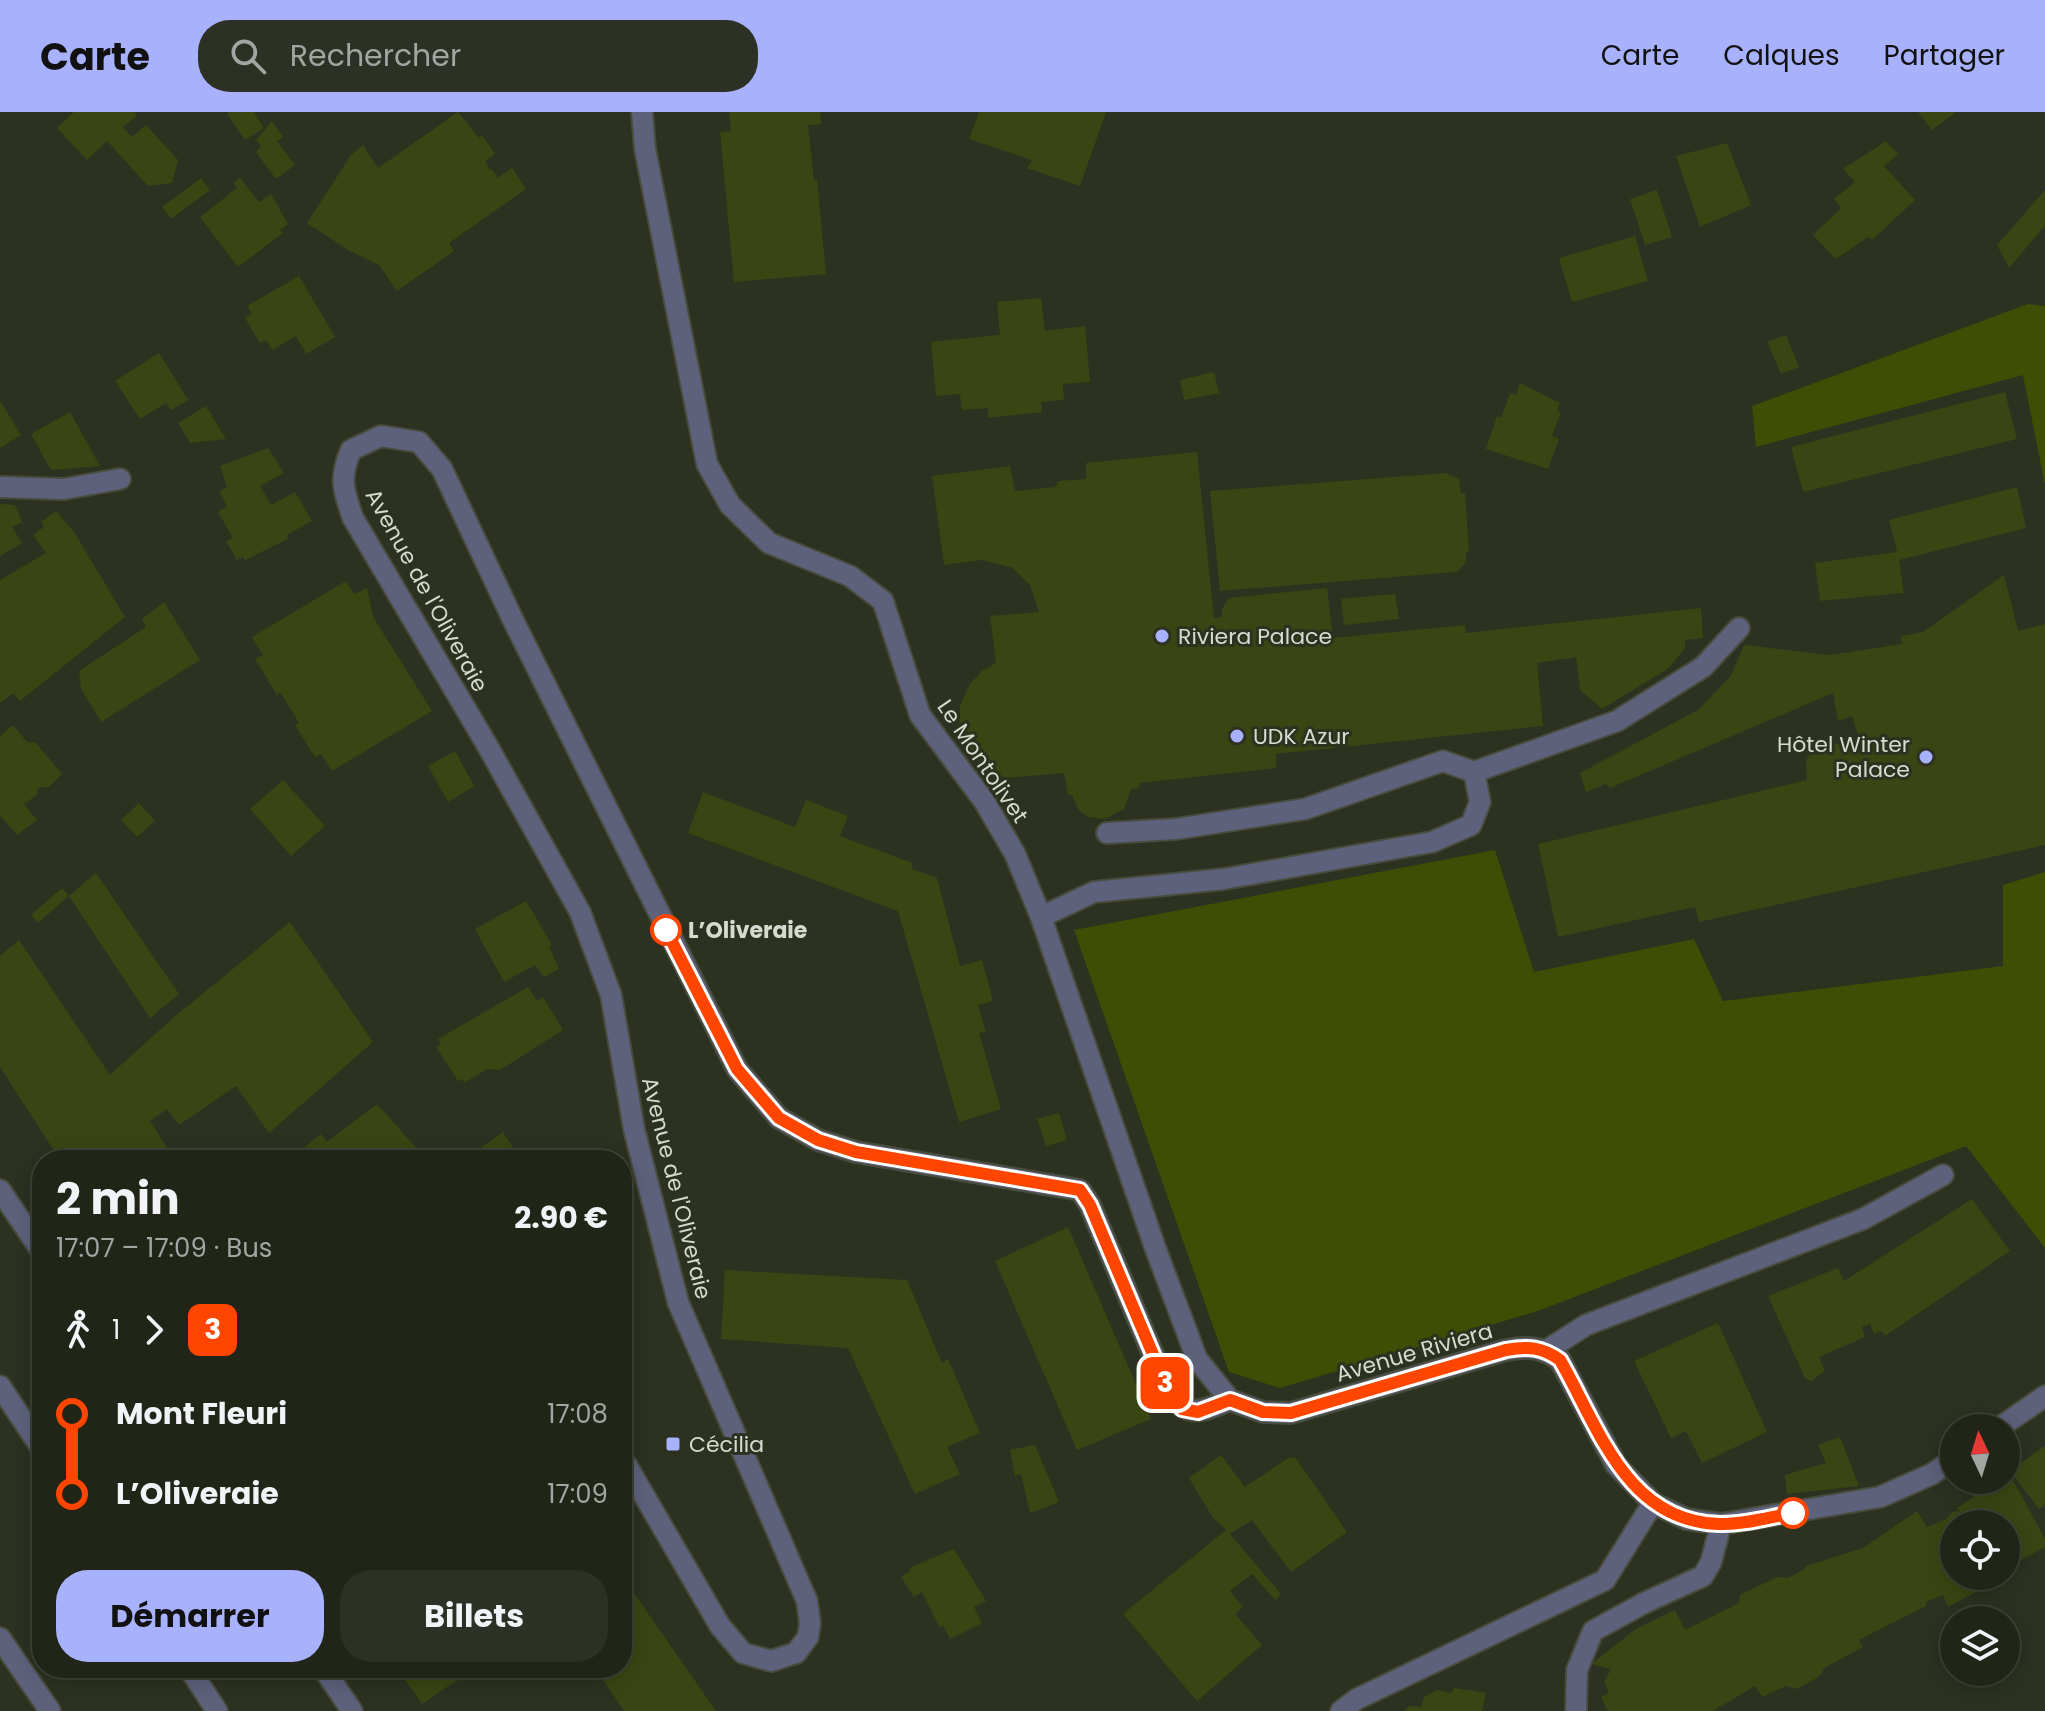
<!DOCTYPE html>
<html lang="fr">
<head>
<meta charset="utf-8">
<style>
  body { margin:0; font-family:Poppins,sans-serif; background:#2d3125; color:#f1f3f6; height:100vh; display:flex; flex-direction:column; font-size:30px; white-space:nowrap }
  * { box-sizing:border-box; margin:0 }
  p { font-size:26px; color:#a2a5a2 }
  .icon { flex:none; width:44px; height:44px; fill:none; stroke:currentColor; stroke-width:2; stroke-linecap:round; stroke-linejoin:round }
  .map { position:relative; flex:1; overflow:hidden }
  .side { position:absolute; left:32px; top:1038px; width:600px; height:528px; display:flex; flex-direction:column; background:#212518; border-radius:32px; box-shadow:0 4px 20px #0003,0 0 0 2px #3e4237 }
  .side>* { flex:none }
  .badge { padding:0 16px; border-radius:12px; font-size:28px; line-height:52px }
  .needle { width:52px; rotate:356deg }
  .controls { position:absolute; left:1940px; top:1302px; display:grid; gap:16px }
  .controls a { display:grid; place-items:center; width:80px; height:80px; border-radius:50%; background:#212518; box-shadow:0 4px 20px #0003,0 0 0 2px #3e4237; font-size:40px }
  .map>.badge { position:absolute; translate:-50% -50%; box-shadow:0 0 0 4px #fff }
  .legs { display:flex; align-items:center; gap:12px; height:88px; padding:0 24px; font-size:26px }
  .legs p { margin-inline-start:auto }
  .summary { display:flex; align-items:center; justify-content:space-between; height:136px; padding:0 24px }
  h1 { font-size:44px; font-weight:700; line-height:60px }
  .button { display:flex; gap:16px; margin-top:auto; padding:16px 24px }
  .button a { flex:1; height:92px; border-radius:32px; background:#a7b1fc; color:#111; font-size:32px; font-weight:700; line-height:92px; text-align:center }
  .button a+a { background:#2d3125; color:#f1f3f6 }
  ul { padding:0 24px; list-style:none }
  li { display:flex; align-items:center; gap:28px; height:80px; font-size:30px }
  li i { display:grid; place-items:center; width:12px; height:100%; margin:0 10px; background:currentColor }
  li i::after { content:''; width:20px; height:20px; margin:-10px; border:6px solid; border-radius:50%; background:#212518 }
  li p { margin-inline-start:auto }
  li:first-child i { background:linear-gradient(#0000 50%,currentColor 0) }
  li:last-child i { background:linear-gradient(currentColor 50%,#0000 0) }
  header { display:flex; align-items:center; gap:48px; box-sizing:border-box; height:112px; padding:0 40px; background:#a7b1fc; color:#111 }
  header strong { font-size:38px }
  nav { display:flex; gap:44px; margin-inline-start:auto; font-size:28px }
  .search { width:560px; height:72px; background:#2d3125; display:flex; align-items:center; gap:20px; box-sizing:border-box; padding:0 28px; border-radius:32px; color:#a2a5a2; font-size:30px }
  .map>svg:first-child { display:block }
  .green { fill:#3e4e04 }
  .building { fill:#394613 }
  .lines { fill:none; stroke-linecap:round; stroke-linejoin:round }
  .service-casing { stroke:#474c3c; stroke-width:24 }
  .minor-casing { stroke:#474c3c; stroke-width:24 }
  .tertiary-casing { stroke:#474c3c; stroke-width:24 }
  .service { stroke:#5d617c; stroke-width:20 }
  .minor { stroke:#5d617c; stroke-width:20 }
  .tertiary { stroke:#5d617c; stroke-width:20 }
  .line-1-casing { stroke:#fff; stroke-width:18 }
  .line-1 { stroke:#ff4500; stroke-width:12 }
  .poi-dot { fill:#a7b1fc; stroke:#2c3120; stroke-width:3 }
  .stop-1-dot { fill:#fff; stroke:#ff4500; stroke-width:4 }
  .labels { text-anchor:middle; stroke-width:6; stroke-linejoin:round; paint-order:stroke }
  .street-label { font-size:22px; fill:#d6dacf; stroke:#2c3120 }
  .poi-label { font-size:22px; fill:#d6dacf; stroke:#2c3120; text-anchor:start }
  .stop-label { font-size:22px; font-weight:bold; fill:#d6dacf; stroke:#2c3120; text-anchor:start }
</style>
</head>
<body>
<header>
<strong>Carte</strong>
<div class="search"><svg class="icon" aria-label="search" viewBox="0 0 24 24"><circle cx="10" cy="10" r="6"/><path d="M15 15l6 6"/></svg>Rechercher</div>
<nav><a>Carte</a><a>Calques</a><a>Partager</a></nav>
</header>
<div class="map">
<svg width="2045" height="1599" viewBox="0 0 2045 1599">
  <rect width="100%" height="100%" fill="#2c3120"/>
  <path class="green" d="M2028 192 2045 194V373L2023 263 1756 335 1752 294Z
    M1495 738 1534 860 1694 827 1723 889 2003 854V773L2045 760V1136L1966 1034 1538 1199 1280 1276 1229 1260 1074 818Z"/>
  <path class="building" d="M74 0H134L137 4 123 15 132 25 146 13 178 48 172 71 148 74 107 29 87 48 57 16Z
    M229 0H254L264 16 245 28 227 2Z
    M458 0 479 26 482 23 495 42 485 49 490 58 492 57 498 66 512 56 526 77 449 131 454 139 397 179 379 153 348 138 307 111 351 43 363 33 378 56Z
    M729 0H820L821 12 808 13 814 69 817 68 826 162 734 170 720 20 731 19Z
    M979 0H1106L1080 74 1027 56 1032 48 969 27Z
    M1918 0H1956L1932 18Z
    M272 9 283 25 277 29 295 53 276 67 256 40 261 34 256 28Z
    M1886 29 1898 42 1884 54 1915 88 1872 128 1868 125 1836 147 1813 123 1841 96 1834 87 1855 70 1843 57Z
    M1727 31 1751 93 1700 115 1676 44Z
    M201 66 210 78 171 107 162 95Z
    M240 66 259 90 271 82 288 112 280 118 283 121 238 155 200 105 237 76 233 71Z
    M1657 78 1672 125 1645 133 1630 87Z
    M2045 78V114L2009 156 1997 133Z
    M1635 124 1648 169 1572 190 1559 146Z
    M299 164 335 225 306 242 296 224 272 238 266 228 260 231 245 206 252 202 247 194Z
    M1041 186 1045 219 1085 214 1090 270 1063 272 1064 288 1041 290 1042 300 988 306V296L962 298 960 282 936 284 931 230 1000 223 997 190Z
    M1786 223 1799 255 1781 262 1767 230Z
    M159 241 188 288 171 298 166 291 140 307 115 269Z
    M1214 260 1219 281 1184 288 1180 268Z
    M1520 271 1560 291 1557 299 1561 300 1552 324 1559 327 1548 357 1486 337 1497 304 1501 306 1510 281 1516 283Z
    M2005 280 2017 327 1803 380 1791 335Z
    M0 289 21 323 0 336Z
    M206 294 226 327 190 331 178 311Z
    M70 300 100 354 51 358 31 322Z
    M268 336 284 361 260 374 271 393 295 380 312 409 287 423 288 427 245 448 243 445 237 448 226 429 233 426 218 400 227 394 219 380 227 375 220 354Z
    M1197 340 1214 506 1222 505V497L1229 486 1327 476 1333 526 1465 513 1466 521 1701 496 1703 526 1685 528V536L1669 556 1602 597 1580 578 1576 545 1537 551 1543 614 1276 642V656L1140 671 1139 676 1131 677 1124 697 1105 707 1088 705 1079 698 1072 683H1068L1064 661 1006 666 989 660 965 635 959 618 960 594 970 572 982 559 996 551 990 504 1039 500 1030 473 1013 456 982 448 944 453 932 364 1010 354 1015 379 1055 375 1059 369 1086 367V351Z
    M1446 361 1459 367 1461 382 1465 381 1469 439 1466 441V450L1457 460 1220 479 1210 379Z
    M2017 375 2026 416 1899 448 1904 481 1820 489 1815 451 1897 440 1889 408Z
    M0 392 15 393 22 410 12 415 22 431 0 444Z
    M56 399 74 420 125 505 20 589 13 581 0 591V468L46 441 33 423 44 415 41 410Z
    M2004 463 2018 519 2045 512V733L1699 810 1695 795 1558 825 1538 732 1807 668 1806 648 1816 635 1825 631 1841 632 1850 638 1862 636 1852 604 1838 609 1833 581 1610 676 1606 672 1586 680 1580 661 1698 598 1730 565 1744 533 1830 543 1902 532 1901 524 1923 520Z
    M346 469 354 482 367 476 373 505 432 599 332 659 321 642 315 645 295 613 299 611 280 580 277 583 255 547 263 543 252 525Z
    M1395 482 1399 507 1344 513 1341 487Z
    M164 490 200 548 101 610 81 577 79 559 146 515 142 507Z
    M13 613 27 630 36 631 62 662 49 675 37 676V683L24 692 37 708 17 723 0 704V624Z
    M455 639 474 674 448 690 428 654Z
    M283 668 325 714 291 744 250 697Z
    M703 680 795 715 806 688 848 704 840 724 912 751V757L937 766 960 854 982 848 993 889 978 893 986 920 979 921 1001 997 959 1010 898 799 688 721Z
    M139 691 155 709 137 725 121 708Z
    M96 761 179 882 150 906 69 784 38 811 31 803 62 776 69 784Z
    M526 789 552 833 549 834 559 857 544 865 535 853 504 870 475 817Z
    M290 810 373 930 269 1021 236 974 179 1013 167 997 150 1009 175 1048H60L0 955V844L19 828 110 963 173 906Z
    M528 875 537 889 543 885 563 918 500 958 487 957 464 971 462 967 458 969 436 935 441 933 438 927Z
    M377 992 427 1048H289L321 1022 327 1030Z
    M1059 1001 1067 1028 1046 1034 1037 1007Z
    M503 1020 521 1048H464Z
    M1972 1087 2010 1139 1885 1224 1881 1219 1874 1222 1870 1212 1862 1215 1865 1225 1819 1245 1825 1259 1811 1269 1805 1266 1768 1184 1838 1156 1844 1169Z
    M1068 1115 1151 1307 1077 1338 995 1149Z
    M725 1158 907 1168 942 1251 948 1247 980 1321 947 1335 960 1362 915 1382 848 1236 721 1227Z
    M1718 1211 1767 1320 1702 1351 1686 1319 1671 1326 1634 1249Z
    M1840 1325 1859 1374 1787 1382 1785 1363 1826 1351 1818 1333Z
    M1035 1333 1059 1390 1030 1401 1021 1362 1015 1364 1010 1338Z
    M2012 1333 2022 1347 2009 1356 2006 1353V1338Z
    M2045 1334V1393L2039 1397 2010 1359Z
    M1221 1343 1245 1375 1288 1346 1295 1345 1347 1420 1291 1460 1252 1408 1230 1422 1281 1482 1275 1488 1252 1462 1230 1479 1243 1495 1235 1502 1262 1533 1197 1589 1123 1502 1226 1418 1213 1406 1189 1366Z
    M1982 1368H1995L1998 1371 2013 1368 2045 1427V1435L2006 1456V1412H1954V1464H1989L1992 1471 1948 1495 1943 1483 1926 1490V1494L1859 1528 1863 1535 1824 1556 1820 1564 1797 1577 1786 1574 1762 1585 1755 1574 1713 1599H1608L1601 1585 1609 1581 1604 1570 1611 1557 1591 1552 1636 1517 1675 1498 1685 1518 1739 1491 1740 1483 1777 1465 1788 1466 1805 1457 1806 1454 1863 1436 1917 1399 1927 1415 1946 1407 1952 1400 1959 1399 1957 1396 1974 1385 1969 1378Z
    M954 1437 986 1489 974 1495 982 1511 950 1527 943 1513 940 1516 922 1480 914 1485 901 1465 910 1459 909 1456Z
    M622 1464 716 1599H624L595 1556H622Z
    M397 1556H475L422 1592Z
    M1454 1576 1486 1581 1482 1599H1405L1409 1594 1421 1595 1424 1585 1437 1578 1451 1581Z"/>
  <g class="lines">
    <defs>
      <path id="service" d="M0 375 64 377 120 367
        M1474 660 1617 609 1703 555 1739 516
        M1041 805 1094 780 1224 767 1432 730 1471 713 1480 690 1474 660 1443 649 1305 697 1176 717 1107 721
        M1547 1238 1586 1213 1863 1107 1943 1063
        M1341 1599 1357 1587 1605 1468 1653 1391"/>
      <path id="minor" d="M642 0 645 37 707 352 730 393 769 431 850 464 883 489 920 603 984 689 1015 742 1041 805 1156 1138 1197 1247 1230 1288 1263 1300 1291 1301 1506 1238C1528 1234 1542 1235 1560 1248L1616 1353 1653 1391 1686 1407 1721 1412 1880 1385 1932 1362 1954 1347
        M0 1078 42 1140
        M1999 1316 2045 1284
        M622 1350 627 1354 720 1514 743 1541 771 1549 796 1541 808 1525 810 1511 807 1489 678 1190 634 1017 611 883 580 800 487 633 353 406C343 378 339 366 351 338L381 324 419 330 442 357 514 510 737 957 779 1006 818 1028 856 1040 1080 1078 1090 1093 1171 1285C1192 1307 1204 1298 1230 1288
        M0 1526 50 1599
        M323 1556 352 1599
        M1576 1599 1577 1558 1593 1519 1644 1491 1703 1464 1711 1450 1721 1412"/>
      <path id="tertiary" d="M0 1274 42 1337
        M189 1556 217 1599"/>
    </defs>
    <use href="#service" class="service-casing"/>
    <use href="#minor" class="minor-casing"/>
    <use href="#tertiary" class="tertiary-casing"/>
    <use href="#service" class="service"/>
    <use href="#minor" class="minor"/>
    <use href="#tertiary" class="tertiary"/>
  </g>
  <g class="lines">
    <defs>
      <path id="line-1" d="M666 818 737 957 779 1006 818 1028 856 1040 1080 1078 1090 1093 1171 1285 1182 1297 1198 1300 1230 1288 1263 1300 1291 1301 1506 1238C1528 1234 1542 1235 1560 1248 1599 1316 1626 1409 1719 1412 1743 1413 1770 1405 1793 1401"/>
    </defs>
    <use href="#line-1" class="line-1-casing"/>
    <use href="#line-1" class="line-1"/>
  </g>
  <g class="poi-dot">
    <circle cx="1162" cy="524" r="8"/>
    <circle cx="1237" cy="624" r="8"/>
    <circle cx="1926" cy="645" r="8"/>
    <rect x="665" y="1324" width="16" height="16" rx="4"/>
  </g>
  <g class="stop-1-dot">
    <circle cx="666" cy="818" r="14"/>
    <circle cx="1793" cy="1401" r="14"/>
  </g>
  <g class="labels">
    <g class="street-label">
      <text transform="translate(427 478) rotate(61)" y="8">Avenue de l'Oliveraie</text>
      <text transform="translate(983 649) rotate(56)" y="8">Le Montolivet</text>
      <text transform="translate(677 1076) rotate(76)" y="8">Avenue de l'Oliveraie</text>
      <text transform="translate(1414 1240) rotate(-16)" y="8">Avenue Riviera</text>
    </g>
    <g class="poi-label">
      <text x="1178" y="532">Riviera Palace</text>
      <text x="1253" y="632">UDK Azur</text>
      <text x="1910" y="640" text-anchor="end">Hôtel Winter<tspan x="1910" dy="25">Palace</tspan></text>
      <text x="689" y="1340">Cécilia</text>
    </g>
    <g class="stop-label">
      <text x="688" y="826">L’Oliveraie</text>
    </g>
  </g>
</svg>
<div class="controls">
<a><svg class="needle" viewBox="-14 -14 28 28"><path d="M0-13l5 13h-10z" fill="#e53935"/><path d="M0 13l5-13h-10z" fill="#a2a5a2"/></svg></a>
<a><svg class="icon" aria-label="locate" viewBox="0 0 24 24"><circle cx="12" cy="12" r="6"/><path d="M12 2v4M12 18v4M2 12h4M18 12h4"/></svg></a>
<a><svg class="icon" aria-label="layers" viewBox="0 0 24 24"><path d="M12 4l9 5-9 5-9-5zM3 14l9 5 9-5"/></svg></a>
</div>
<b class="badge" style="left:1165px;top:1271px;background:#ff4500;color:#fff">3</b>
<section class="side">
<div class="summary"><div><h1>2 min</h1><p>17:07 – 17:09 · Bus</p></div><b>2.90 €</b></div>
<div class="legs"><svg class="icon" aria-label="walk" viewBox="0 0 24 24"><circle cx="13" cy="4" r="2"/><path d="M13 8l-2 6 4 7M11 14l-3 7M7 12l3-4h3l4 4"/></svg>1<svg class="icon" aria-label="forward" viewBox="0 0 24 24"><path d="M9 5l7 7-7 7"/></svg><b class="badge" style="background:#ff4500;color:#fff">3</b></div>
<ul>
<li><i style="color:#ff4500"></i><b>Mont Fleuri</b><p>17:08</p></li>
<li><i style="color:#ff4500"></i><b>L’Oliveraie</b><p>17:09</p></li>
</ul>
<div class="button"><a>Démarrer</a><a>Billets</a></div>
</section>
</div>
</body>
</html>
